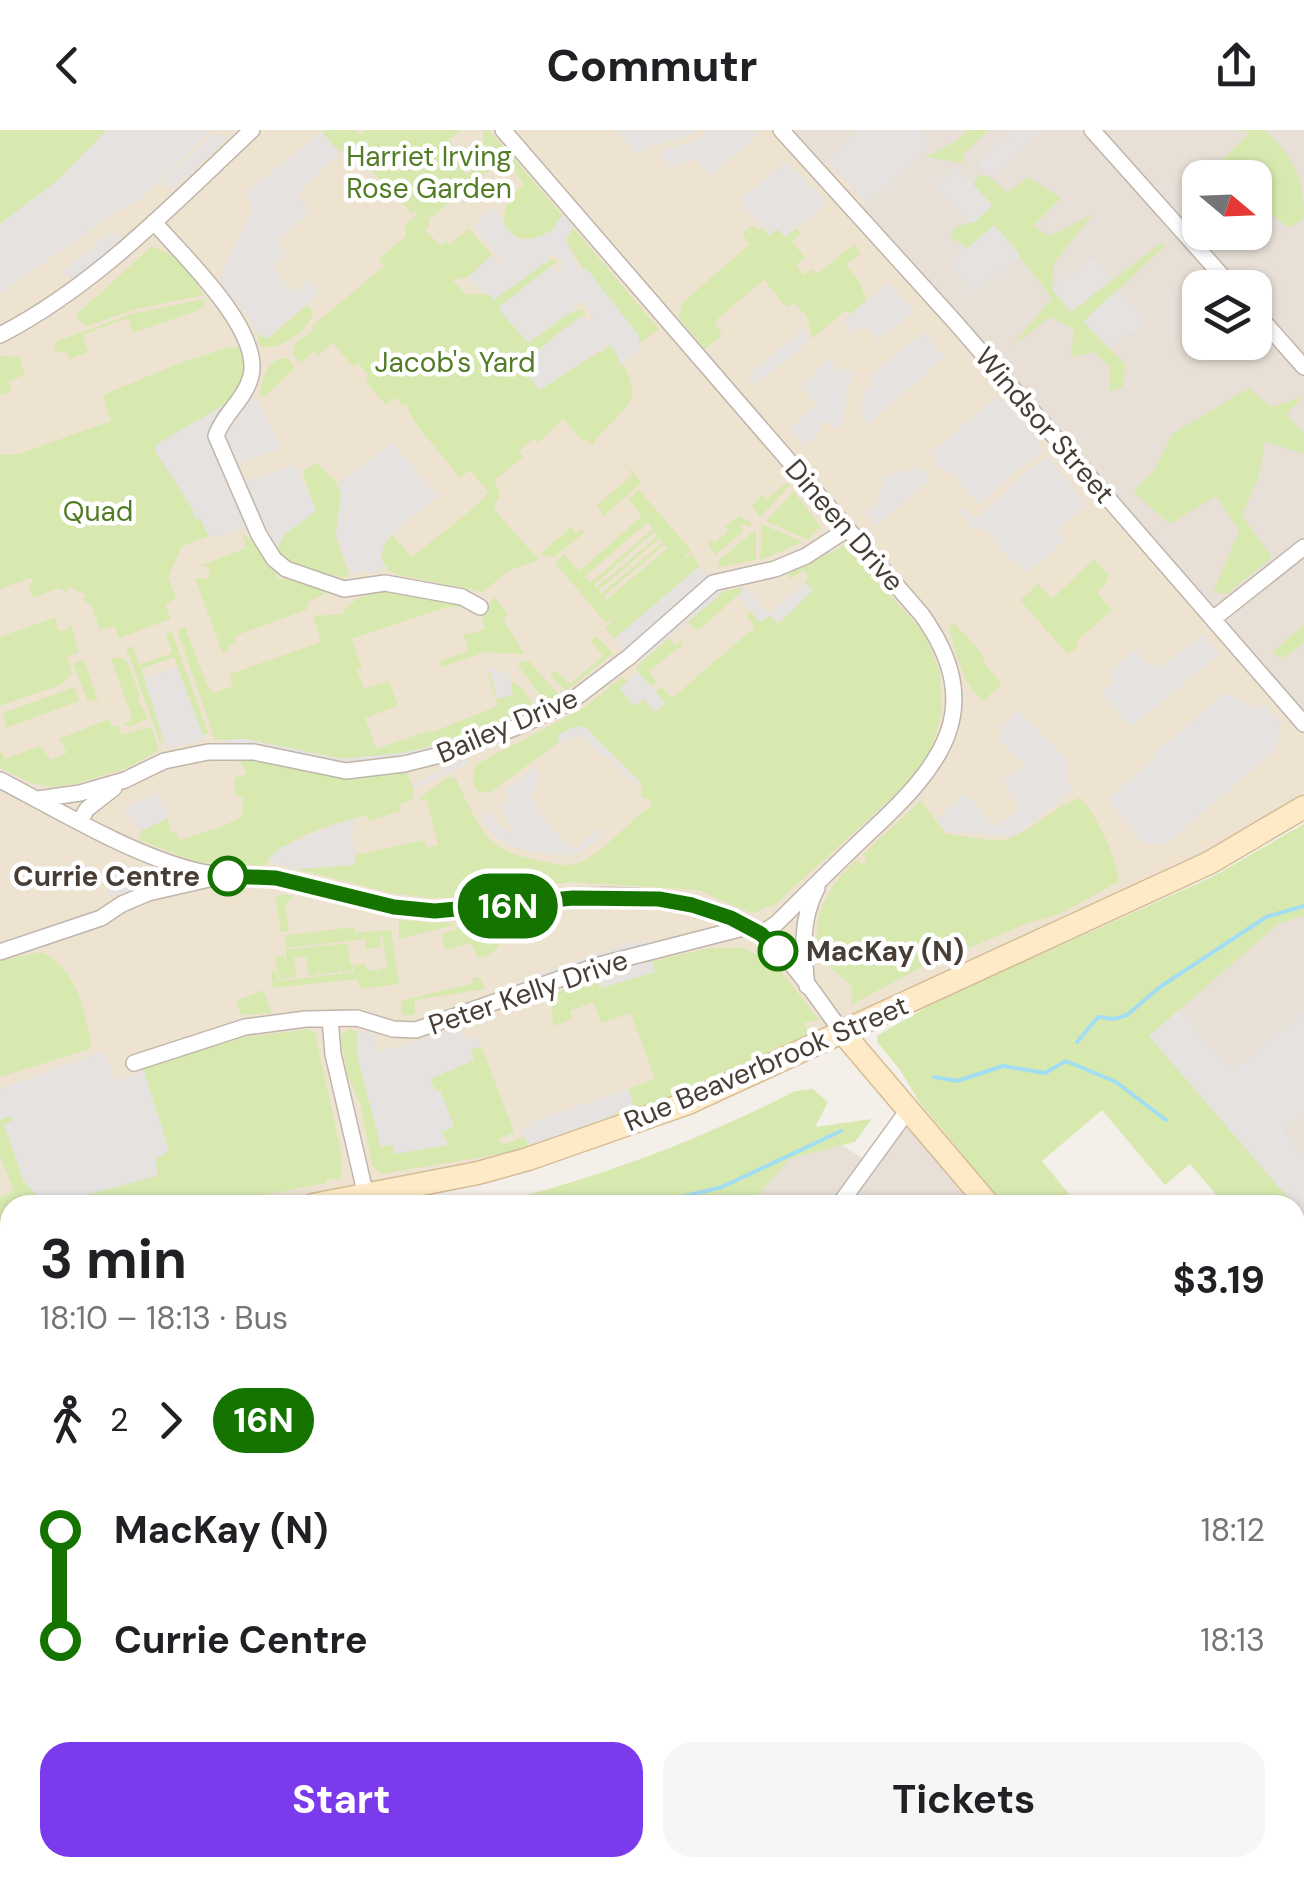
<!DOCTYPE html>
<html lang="en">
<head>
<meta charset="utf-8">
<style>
  body { margin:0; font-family:"DM Sans",sans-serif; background:#f6f6f6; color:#202124; height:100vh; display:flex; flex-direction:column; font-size:38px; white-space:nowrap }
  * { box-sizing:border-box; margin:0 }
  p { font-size:32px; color:#757577 }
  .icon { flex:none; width:55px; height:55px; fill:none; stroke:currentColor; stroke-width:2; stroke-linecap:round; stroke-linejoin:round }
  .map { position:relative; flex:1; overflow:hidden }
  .side { position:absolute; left:0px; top:1065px; width:1305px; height:682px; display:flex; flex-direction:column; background:#fff; border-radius:30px 30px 0 0; box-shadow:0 2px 8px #0004 }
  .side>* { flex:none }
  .badge { padding:0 20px; border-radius:32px; font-size:35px; line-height:65px }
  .needle { width:65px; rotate:109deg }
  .fabs { position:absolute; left:1182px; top:30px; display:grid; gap:20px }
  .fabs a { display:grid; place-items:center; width:90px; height:90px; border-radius:20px; background:#fff; box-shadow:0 2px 8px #0004; font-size:50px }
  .map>.badge { position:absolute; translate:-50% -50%; box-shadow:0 0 0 5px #fff }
  .legs { display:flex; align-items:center; gap:15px; height:110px; padding:0 40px; font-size:32px }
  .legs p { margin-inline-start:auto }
  .headline { display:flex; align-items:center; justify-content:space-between; height:170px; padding:0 40px }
  h1 { font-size:55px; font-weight:700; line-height:75px }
  .primary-button { display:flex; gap:20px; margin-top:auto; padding:20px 40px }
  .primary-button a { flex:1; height:115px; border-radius:30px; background:#7c3aed; color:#fff; font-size:40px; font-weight:700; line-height:115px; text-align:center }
  .primary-button a+a { background:#f6f6f6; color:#202124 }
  ul { padding:0 40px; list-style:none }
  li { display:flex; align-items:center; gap:35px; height:110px; font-size:38px }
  li i { display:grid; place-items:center; width:15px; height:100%; margin:0 12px; background:currentColor }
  li i::after { content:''; width:25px; height:25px; margin:-12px; border:8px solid; border-radius:50%; background:#fff }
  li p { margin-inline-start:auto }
  li:first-child i { background:linear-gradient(#0000 50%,currentColor 0) }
  li:last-child i { background:linear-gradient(currentColor 50%,#0000 0) }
  header { display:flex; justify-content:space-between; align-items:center; height:130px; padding:0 40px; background:#fff; font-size:45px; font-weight:700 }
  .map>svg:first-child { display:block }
  .residential { fill:#e8e0d6; fill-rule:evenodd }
  .education { fill:#eee2d1 }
  .green { fill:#d8e9b0; fill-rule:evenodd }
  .parking { fill:#e5e2e0 }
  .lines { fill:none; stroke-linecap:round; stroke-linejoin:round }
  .stream { stroke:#a3ddf2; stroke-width:4 }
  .street-casing { stroke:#c0b5aa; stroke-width:18 }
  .secondary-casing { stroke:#d5bc97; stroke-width:25 }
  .primary-casing { stroke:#e7ad63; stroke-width:28 }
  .street { stroke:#fff; stroke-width:15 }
  .secondary { stroke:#ffeac7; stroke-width:22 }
  .primary { stroke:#ffd296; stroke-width:25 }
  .line-1-casing { stroke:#fff; stroke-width:22 }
  .line-1 { stroke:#157400; stroke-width:15 }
  .stop-1-dot { fill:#fff; stroke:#157400; stroke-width:5 }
  .labels { text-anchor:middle; stroke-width:9; stroke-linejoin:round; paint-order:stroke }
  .park-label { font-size:28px; fill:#537c27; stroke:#fff }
  .street-label { font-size:28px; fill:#483e36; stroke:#fff }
  .stop-label { font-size:28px; font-weight:bold; fill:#483e36; stroke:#fff; text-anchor:end }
</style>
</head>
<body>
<header><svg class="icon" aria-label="back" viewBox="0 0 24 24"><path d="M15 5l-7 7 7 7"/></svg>Commutr<svg class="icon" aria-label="share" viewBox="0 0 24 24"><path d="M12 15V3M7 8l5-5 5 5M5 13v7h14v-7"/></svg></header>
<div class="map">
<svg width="1304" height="1747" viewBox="0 0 1304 1747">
  <rect width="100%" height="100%" fill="#f4efe8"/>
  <path class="residential" d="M781 0H1304V594ZM1200 48H1255V102H1200ZM1200 158H1255V212H1200Z
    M1304 786V1101L1295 1109V1075H1269L1140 904 1278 794Z
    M908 980 989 1075H646L814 998 869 1032Z
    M1304 1304V1747H492L479 1738H1295V1313Z
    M0 1327 10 1332V1651L0 1648Z"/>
  <path class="education" d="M0 0H781L818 39 861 0H918L931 13 857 83 1304 594V677L900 875 528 1029 313 1075H10V1140L0 1143Z"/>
  <path class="green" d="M0 0H107L58 50 0 94Z
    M324 0H355L360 5 366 0H460L449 10 469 34 465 38 464 43 467 44 481 35 484 24 483 0H489L563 86C536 132 471 101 524 54L504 28 428 90 430 94 425 100 440 115 446 111 449 115 469 99 492 125 468 147 453 150 466 165 489 163 552 129 555 130 556 133 500 177 566 185 582 179 586 186 562 200 520 235 539 260 611 215C645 270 637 265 596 309L593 316 587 309 583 311 563 289 538 313 534 308 519 321 523 327 495 350 500 365 493 378 539 430 508 441 483 462 399 445 390 442 380 428 383 415 392 405 412 427 476 376 488 362 470 340 460 348 415 293 406 274 403 276 395 267 386 275 365 251 369 247 358 233 353 237 333 213 318 225 314 221 301 233 293 225 295 213 313 200 311 197 384 136 379 129 406 106 405 94 417 85 416 81 411 83 397 66 400 62 388 48 382 52 369 37 373 31C351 29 341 23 324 8Z
    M967 0H989L963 24 964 33 926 27 958 10Z
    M1240 0H1265C1294 29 1304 47 1304 88L1290 98 1255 73V48L1219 47 1210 41 1250 3Z
    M979 45 990 47 1007 63 1028 47 1061 68 1033 96 1050 106 1093 84 1054 133 1052 159 1071 182 1161 113 1166 115 1084 192 1125 234 1123 257 1110 262 1109 236 1094 222 1071 227 1074 199 1050 187 1011 217 1052 168 995 95 968 118 950 107 955 97 975 92 992 75 973 55Z
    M752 95 758 101 762 97 769 105 779 99 785 107 796 98 800 104 792 111 805 128 796 136 804 145 812 139 818 144 854 114 861 124 846 135 858 150 867 170 850 184 846 180 812 209 807 187 794 172 787 178 764 150 714 192 722 205 705 219 679 188 682 173 750 114 742 104Z
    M573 98 659 199 637 216 639 205C614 175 583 144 566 110Z
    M151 117C175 121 192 145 204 165L136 179 87 196 78 189 77 184Z
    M205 169 204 176 199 180 133 203 128 188 82 205 88 222 69 229 65 220 56 224 54 215 57 211 132 184Z
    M307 175 314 182C306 202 282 220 260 217L257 203 267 209Z
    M230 217H238C259 256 220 278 192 296L200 388 209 406 182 416 168 447 176 469 165 474 171 489 119 508 114 496 100 500 91 474 83 470 86 465 69 457 66 462 58 458 33 468 29 459 34 447 0 459V325L18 324 111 291 103 265 180 233Z
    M0 226 19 227 25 245 8 251 12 261 0 265Z
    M287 228 295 238 265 267 259 262C266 246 265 229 287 228Z
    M1249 258 1271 277 1303 267 1286 285 1304 303V324L1265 311 1259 345 1242 386 1272 427 1227 464 1213 462 1239 401 1216 366 1170 394 1133 362 1155 339 1172 304Z
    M623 330 641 353 604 386 597 375 632 345Z
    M318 333 331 348 333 346 341 365 336 408 349 445 343 448 292 433 277 419 286 403 316 381 304 347V340Z
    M784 354 790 355 760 387 752 376 762 365 767 369Z
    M639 360 691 420 681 430 693 423 699 437 614 509 605 498 616 487 606 493 555 433 564 424 579 441 642 386 628 369ZM648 392 653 399 590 453 585 446ZM654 402 658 406 596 458 594 455ZM660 408 663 412 601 464 599 460ZM665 414 668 418 606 470 604 466Z
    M794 362 822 399H817L808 410 766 391Z
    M740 386 752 394 749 397 744 393 740 396 744 401 715 425 709 416V408L715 413 728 401 725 396Z
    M762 394 803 412 760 430Z
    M571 397 577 403 582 399 585 402 554 427 539 425Z
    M756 399V430L719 437 718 431Z
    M242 404C258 414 273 431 278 450 291 445 316 454 325 464L307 473 308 479 235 506 237 513 227 517 228 521 223 524 195 448 208 449 209 438 202 435 246 418Z
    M845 415 924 503 940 542 942 582 931 620 910 651 771 778 768 776 756 782H749L698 760 571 752 476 767 428 768 392 763 296 739 354 735 356 725 424 710 426 718 438 715 427 670 418 669 448 647 456 649C482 702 484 722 546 732 559 735 571 737 584 731 608 717 627 693 650 677L651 670 641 667 642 653 586 598 558 605 559 612 489 663 479 662C471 653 472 644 477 634L585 577 622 547 628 551 620 559 635 576 643 569 655 581 665 573 656 562 662 557 672 568 755 497 746 486 751 481 760 492 813 460 805 452 809 447 804 440 790 449 788 444Z
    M1094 429 1109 445 1106 453 1097 463 1112 480 1076 512 1078 516 1068 525 1020 470 1038 454 1052 469Z
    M389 458 463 474 464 477H447L352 509 362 538 357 540 364 559 389 551 398 576 365 588 376 619 428 601 430 603 498 576 487 542 491 544 497 569 512 565 511 550 525 561 535 579 443 613 403 623 343 629 246 609 215 610 177 500 185 497 207 555 213 563 232 556 230 544 321 512 313 486 342 484C354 467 369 462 389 458Z
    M740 458 745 459 701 498 693 499 688 492 724 461Z
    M494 467 508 484 503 489 524 524 485 522 442 537 439 531 469 521 463 503 469 504 485 499 482 488Z
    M56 487 57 500 66 501 71 494 78 522 67 527 72 543 62 554 0 576V507Z
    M955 494 986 528 982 531 1002 554 983 571C963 555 955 522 949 497Z
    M1304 495V513L1281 529 1272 522Z
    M172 502 208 603 202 606 174 527 141 539 167 613 160 612 126 518 132 516 139 535 172 523 166 504Z
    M596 506 613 523 566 561 550 545 556 540 570 554 603 526 591 511Z
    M669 508 675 515 683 509 682 515 649 541 657 552 651 557 637 541V536Z
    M118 527 127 531 140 566 138 571 148 588 130 597 124 593 131 590 130 581 111 529Z
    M84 530 98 569 88 572 73 534Z
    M529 531 558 564 559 568 550 572 539 564 519 537 518 532Z
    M75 557 79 571 6 598 3 583Z
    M109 589 112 597 119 595 120 605 151 597 159 620 125 639 70 655 53 657 31 653 0 638V620L5 629 40 616 51 630 67 623 59 609Z
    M236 625 405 639 414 660 412 669 399 675 401 681 368 691 366 685C333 694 284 707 265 736L199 733 139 710 141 701 168 688 170 701 177 704 179 710 221 697 242 687 243 668 236 666 234 648 247 644Z
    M1079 668C1096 680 1117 731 1119 751L1062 783 1028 793 918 839 851 875 852 857C842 846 825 836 820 822 807 790 833 749 857 730L863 734 868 729 863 724 921 671 946 704C960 705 991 712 1001 710 1030 705 1052 677 1079 668Z
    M1304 694V786L1278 794 1149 906 1294 1075H1246L1237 1066 1225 1075 1190 1034 1165 1055 1102 980 1042 1031 1078 1075H1004L920 973 900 940 877 912V906L937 871 1212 747Z
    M282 764 293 766 285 777 289 801 281 802 275 767Z
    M399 790 459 794 399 809Z
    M501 793 507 796C501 813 497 825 478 828L470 813 445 820 441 804 468 795Z
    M354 797 355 803 391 800 399 854 360 859 357 849 273 858 271 840H275L278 851 354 842 353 835 366 834 367 840H376L379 849 378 839 387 838 383 807 379 808 382 817 366 819 365 809 286 818 285 805 310 802 311 807 312 802Z
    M348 813 350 832 346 833H351L352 841 342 842 340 836V842L319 844 318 839 317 845 309 846 306 827H294L296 847 287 848 286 842V849H279L275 827 283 826 286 831V820Z
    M710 818H743L756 824 759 822 776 835 819 890 804 893 809 904 667 968 607 991 606 988 633 974 628 959 655 949 631 883 601 893 593 872 570 881 572 889 554 896C544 861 566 856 596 846L601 858 654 842 652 831Z
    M39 822C78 835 84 883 92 918L0 947V831Z
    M473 847 480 848 485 859 415 870V884L406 886 401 882V871L473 853Z
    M263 860 272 883 242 885 236 871Z
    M309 899 315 902 342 1028 341 1049H326L327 1053 209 1075H10V1122L0 1125V1067L14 1061 0 1027V990L10 986 15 991 5 995 157 1045 155 1029 169 1021 142 937 245 907Z
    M349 899 357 901V925L381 1017 392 1014 395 1023 447 1015 442 1002 453 997 430 949 474 930 470 920 481 916 514 1002 498 1009 502 1015 525 1007 529 1017 506 1023 381 1044 372 1035 360 974 347 943 340 906Z
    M813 959 828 972 815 997 872 989 855 1012 789 1029 750 1075H487C594 1050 697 1012 795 961Z
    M10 1241V1312L0 1297V1246Z
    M4 1559 10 1565V1738H479L492 1747H0V1567Z
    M1295 1724 1304 1728V1747H1256L1235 1738H1295Z"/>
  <path class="parking" d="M107 0H212L141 69 116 82 0 163V94L58 50Z
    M617 0H699L686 7 651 16 639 26Z
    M709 0H755L759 4 710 46 694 29 669 38 659 25 670 18 695 11Z
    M861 0H918L931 13 866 74 827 30Z
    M1015 0H1043L990 47 977 34Z
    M322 2 340 23 297 64 311 81 276 112 287 125 272 138 293 163 308 150 319 162 267 209 257 203 249 187 218 151 252 80 246 62Z
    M214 3 228 8 174 58 163 56 162 51Z
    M786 31 828 73 785 107 778 99 769 105 739 71Z
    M956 36 992 75 975 92 970 93 935 55Z
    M495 77 508 102 520 110 534 109 551 101 563 84 575 97 569 101 566 110 579 143 586 138 639 206V221L621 236 614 219 601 210 605 217 539 260 520 235 582 185 590 194 593 189 583 173 571 170 575 179 528 213 501 182 499 177 551 136 561 146V131L554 125H547L549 130 494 170 473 154 468 147 492 125 499 133 503 131 473 96Z
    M994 95 1020 124 974 164 948 135Z
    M110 102 135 110 76 159 72 148 61 143Z
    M1092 127 1111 150 1071 182 1052 159Z
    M889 152 914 181 879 211 864 194 852 203 842 191Z
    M1117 160 1146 193 1109 218 1083 192Z
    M802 199 810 210 756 255 747 247Z
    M924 202 944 227 868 294 861 284V272L863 263 872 254V244Z
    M830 229 841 243 847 238 854 246 846 260 844 292 836 300 827 290 819 297 822 301 804 315 790 299 817 275 800 255Z
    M236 264 256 269 281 318 238 334 239 344 243 349 241 353 290 336 297 338 316 381 286 403 277 419 247 397 214 408 209 406 200 388 195 390 193 380 155 321 157 314 224 275Z
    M997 266 1022 288 1021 292 1029 298 1043 319 978 374 953 344 935 335 936 331 930 324Z
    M392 313 438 366 415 386 413 384 386 412 381 424 384 436 374 444 365 440 351 445 336 403 341 365 339 353Z
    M1047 327 1087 374 1058 399 1066 408 1028 442 1008 426 985 399H974L958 380 962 378 976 389 1019 348Z
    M920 337 931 349 877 396 863 381 870 379 882 365 878 361 885 354 880 348Z
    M699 437 722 463 640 532 633 523 629 527 614 509Z
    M805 452 813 460 778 494 769 485 760 492 738 465 746 456 769 484Z
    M1202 504 1220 524 1131 597 1101 564 1115 551 1108 543 1136 519 1147 533 1161 537Z
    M177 537 205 610 166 618 144 548Z
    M489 537 509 544 513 565 497 569Z
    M638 542 665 573 655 582 644 569 634 576 620 558Z
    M1225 563 1258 578 1265 574 1281 592 1276 619 1168 712 1159 715 1142 712 1108 670 1155 627 1153 625Z
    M1018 580 1068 631 1066 651 1073 660 1014 706 948 702 937 690 965 663 995 698 1017 680 1019 674 1002 652 1025 634 1000 610 1002 597Z
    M530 581 540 587 374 639 223 621 226 610 246 609 343 629 403 623 443 613Z
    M576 596 586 598 638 652 634 655 609 628 602 626 580 605 559 612 557 605Z
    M464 628 467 634 414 660 412 655Z
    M534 637 540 644 532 664 534 676 568 717 577 718 598 698 604 705 579 723 560 726 512 717 492 704 481 688 490 681 499 696 516 705 499 678 511 670 504 661Z
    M158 664 162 677 165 674 168 688 141 701 123 678Z
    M353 688 355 699 350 701 356 725 354 735 296 739 268 730 281 717Z
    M145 738 142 757 105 768 110 751Z
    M647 810 649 815 519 857V850L625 814Z
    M652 831 655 842 600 858 596 846Z
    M1179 880 1232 941 1304 882V983L1283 1000 1304 1026V1086L1149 906Z
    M460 897 465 910 478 906 481 916 471 920 474 930 431 949 433 960H440L454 996 442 1002 448 1015 395 1024 392 1014 381 1017 357 925V901L377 905 375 923Z
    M104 921 115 952 144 941 169 1021 156 1029 157 1046 48 1075 24 1052 4 995 15 989 10 986 0 990V959Z
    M628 959 633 974 601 992 529 1017 521 999 531 996 530 992Z
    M1295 1138 1296 1145 1304 1156V1304L1295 1313Z"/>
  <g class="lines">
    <path class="stream" d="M1077 912 1098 887 1114 889 1127 885 1160 857 1266 787 1304 776
      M934 947 957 951 1003 936 1045 943 1066 931 1116 952 1166 990
      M650 1075 722 1057 841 1001"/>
    <defs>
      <path id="street" d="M503 0 922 485C988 578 942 635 871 701 839 731 808 762 777 793L761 804
        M781 0 955 192 1304 594
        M1092 0 1233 158
        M154 92C183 126 262 199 251 246 245 270 223 284 216 306L259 405 274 429 286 439 344 459 385 453 462 467 480 477
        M1255 182 1304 237
        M0 205C97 155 173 74 252 0
        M1213 489 1304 417
        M0 650C60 681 128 723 193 740 225 749 259 745 291 751 331 760 370 774 410 779 455 785 501 776 546 770 611 761 713 763 766 808 796 834 819 871 843 903
        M38 669 80 663 125 650 164 631 208 622H254L346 641 404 634 448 623 522 595 570 572 629 527 713 453 775 439 806 426 846 400
        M80 691 87 679 114 658
        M0 822 101 788 122 774 148 763 218 747
        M807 856C803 822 800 790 817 758
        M330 889 333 924 366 1066
        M134 933 245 897 306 889 357 888 393 899 416 900 599 835 747 797
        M839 1075 908 980
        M0 1468 10 1461
        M828 1747 834 1738
        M1148 1747 1152 1738"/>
      <path id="secondary" d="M843 903 989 1075
        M313 1075 478 1043 528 1029 688 973 1209 733 1304 677
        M0 1143 10 1140
        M1295 1438 1304 1449"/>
      <path id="primary" d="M0 1226 10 1220
        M0 1318 10 1329
        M479 1738 492 1747"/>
    </defs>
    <use href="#street" class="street-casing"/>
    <use href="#secondary" class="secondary-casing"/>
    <use href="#primary" class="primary-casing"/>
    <use href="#street" class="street"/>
    <use href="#secondary" class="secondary"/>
    <use href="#primary" class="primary"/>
  </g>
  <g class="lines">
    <defs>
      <path id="line-1" d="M228 746 276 748 394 777 435 781 573 768 659 769 692 775 731 788 761 804 778 821"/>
    </defs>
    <use href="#line-1" class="line-1-casing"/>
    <use href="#line-1" class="line-1"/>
  </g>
  <g class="stop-1-dot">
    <circle cx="228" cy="746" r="18"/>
    <circle cx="778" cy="821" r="18"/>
  </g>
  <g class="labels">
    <g class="park-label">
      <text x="429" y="36">Harriet Irving<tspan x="429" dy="32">Rose Garden</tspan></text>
      <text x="455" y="242">Jacob's Yard</text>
      <text x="98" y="391">Quad</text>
    </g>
    <g class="street-label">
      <text transform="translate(1045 295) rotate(49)" y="10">Windsor Street</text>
      <text transform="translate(845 395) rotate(49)" y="10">Dineen Drive</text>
      <text transform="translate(507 595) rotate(-23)" y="10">Bailey Drive</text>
      <text transform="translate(528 862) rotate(-19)" y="10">Peter Kelly Drive</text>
      <text transform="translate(766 933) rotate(-23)" y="10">Rue Beaverbrook Street</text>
    </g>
    <g class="stop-label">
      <text x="200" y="756">Currie Centre</text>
      <text x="806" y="831" text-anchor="start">MacKay (N)</text>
    </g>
  </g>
</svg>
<div class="fabs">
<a><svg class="needle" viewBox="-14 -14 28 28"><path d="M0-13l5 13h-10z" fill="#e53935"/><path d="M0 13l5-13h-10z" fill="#757577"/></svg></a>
<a><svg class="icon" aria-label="layers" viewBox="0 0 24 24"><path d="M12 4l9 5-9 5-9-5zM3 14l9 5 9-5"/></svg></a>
</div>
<b class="badge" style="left:508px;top:776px;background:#157400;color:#fff">16N</b>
<section class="side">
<div class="headline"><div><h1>3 min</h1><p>18:10 – 18:13 · Bus</p></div><b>$3.19</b></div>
<div class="legs"><svg class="icon" aria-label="walk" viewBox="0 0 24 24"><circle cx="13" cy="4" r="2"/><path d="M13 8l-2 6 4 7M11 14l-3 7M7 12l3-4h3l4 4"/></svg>2<svg class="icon" aria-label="forward" viewBox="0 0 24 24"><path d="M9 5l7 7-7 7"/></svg><b class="badge" style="background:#157400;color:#fff">16N</b></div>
<ul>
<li><i style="color:#157400"></i><b>MacKay (N)</b><p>18:12</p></li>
<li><i style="color:#157400"></i><b>Currie Centre</b><p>18:13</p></li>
</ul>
<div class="primary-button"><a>Start</a><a>Tickets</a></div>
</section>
</div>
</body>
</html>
